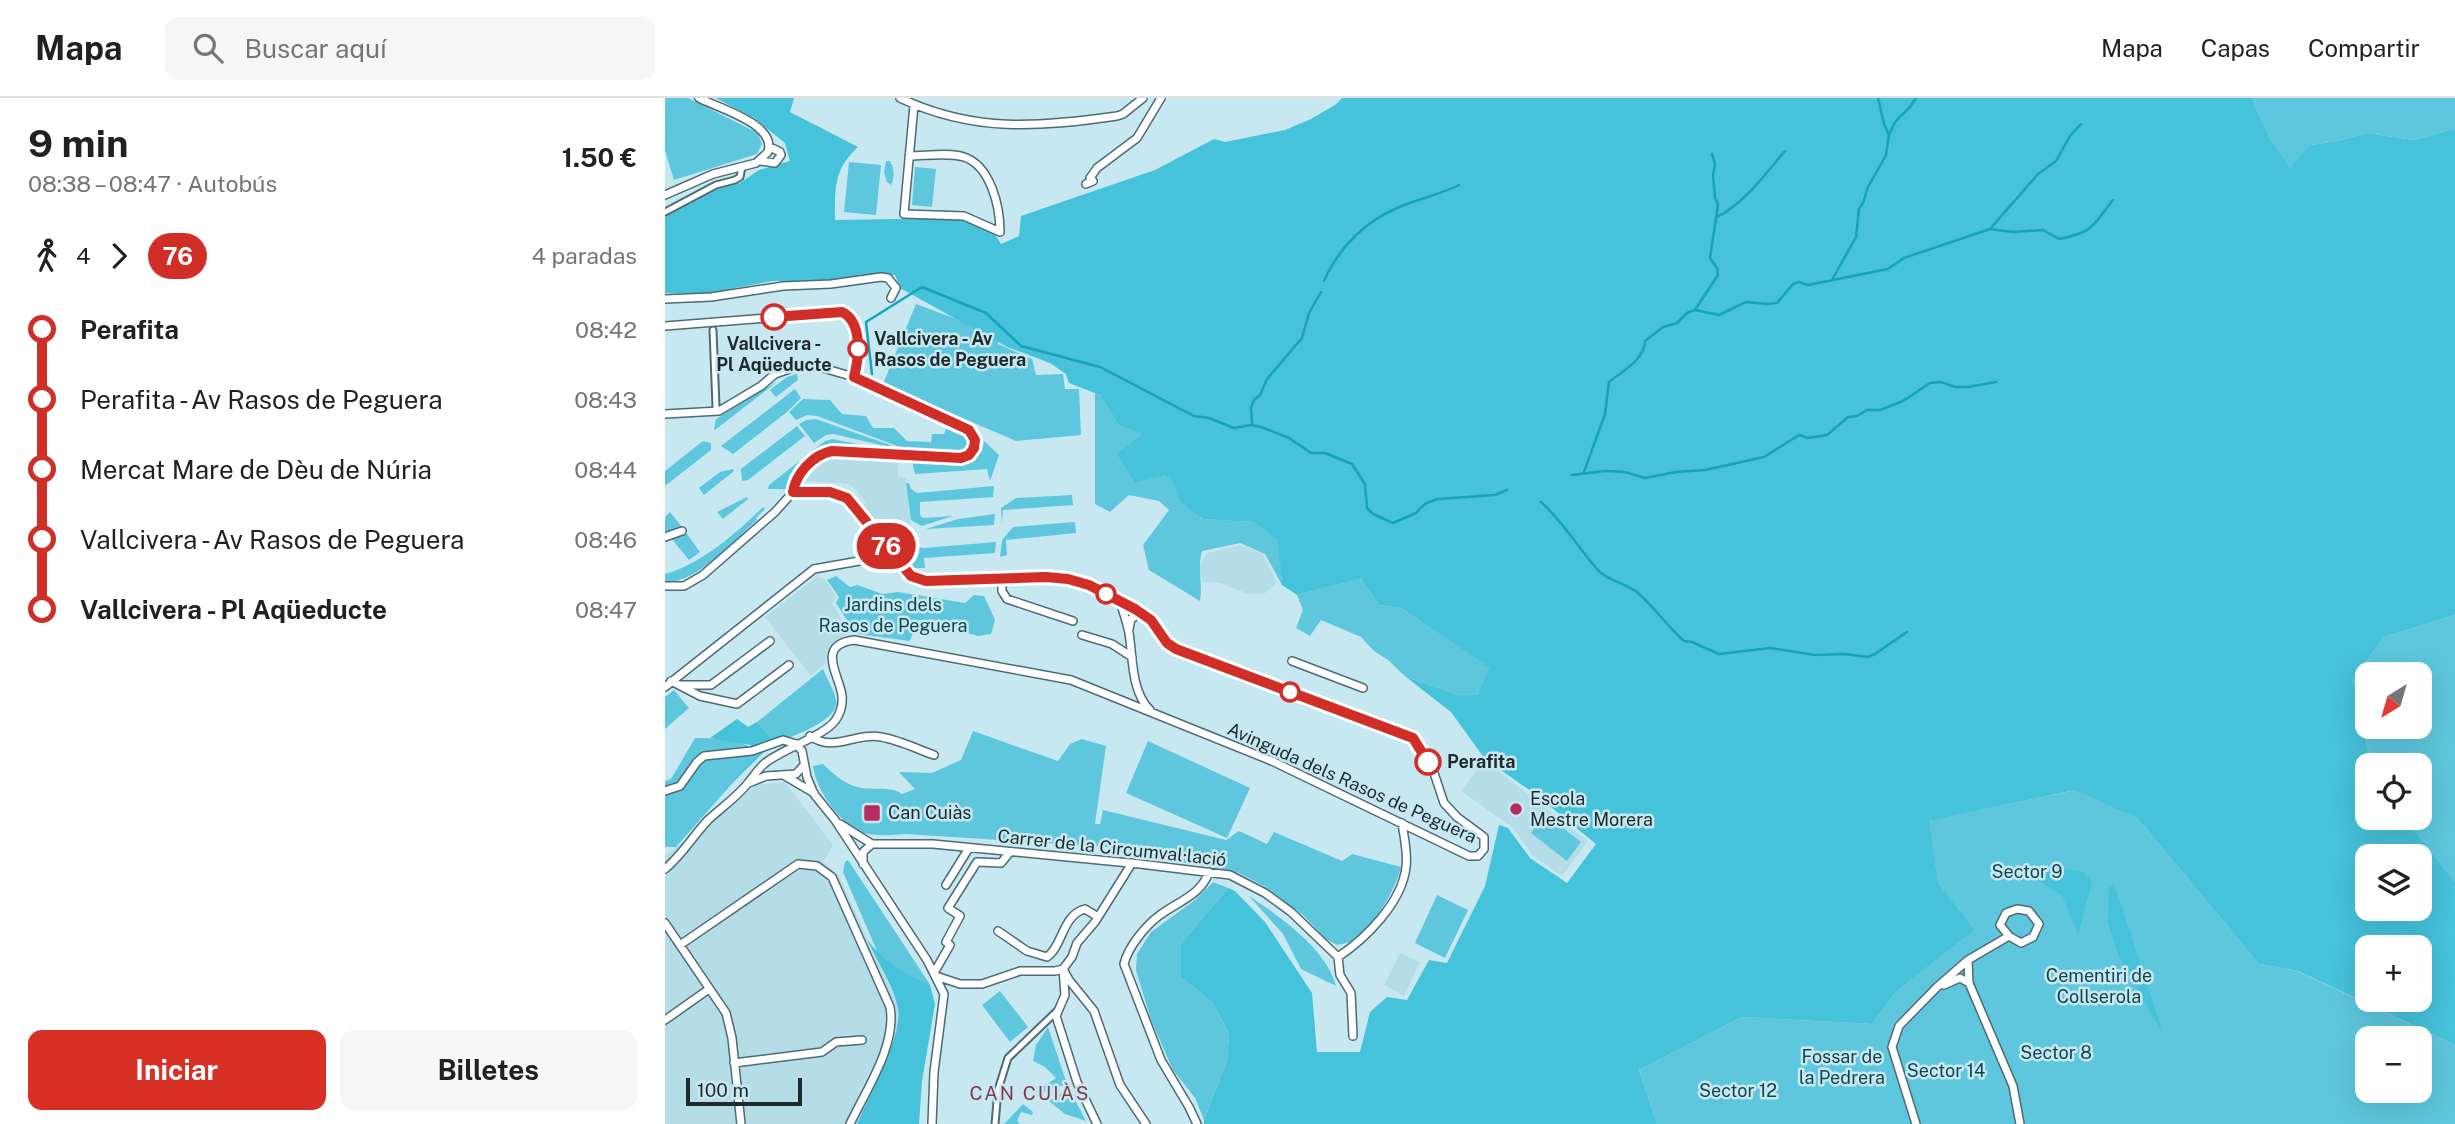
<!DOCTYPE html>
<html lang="es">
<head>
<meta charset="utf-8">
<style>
  body { margin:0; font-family:"Public Sans",sans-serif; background:#f6f6f6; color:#202124; height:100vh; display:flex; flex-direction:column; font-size:26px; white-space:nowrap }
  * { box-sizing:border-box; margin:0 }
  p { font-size:23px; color:#757577 }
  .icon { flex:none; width:38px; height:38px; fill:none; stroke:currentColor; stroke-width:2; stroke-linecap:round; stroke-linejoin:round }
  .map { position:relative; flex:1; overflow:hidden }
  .drawer { display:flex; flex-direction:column; background:#fff; width:665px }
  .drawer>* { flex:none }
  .badge { padding:0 14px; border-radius:23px; font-size:24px; line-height:46px }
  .needle { width:46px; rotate:217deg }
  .fabs { position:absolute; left:1690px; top:564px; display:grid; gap:14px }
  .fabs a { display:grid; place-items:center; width:77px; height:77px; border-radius:14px; background:#fff; box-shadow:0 7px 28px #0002; font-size:35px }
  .scale { position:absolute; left:21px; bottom:18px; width:116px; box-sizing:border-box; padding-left:7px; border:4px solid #1e2b2e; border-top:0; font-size:19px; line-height:24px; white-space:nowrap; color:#1e2b2e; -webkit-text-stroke:5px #c7e8f0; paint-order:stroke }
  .map>.badge { position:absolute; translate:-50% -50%; box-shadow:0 0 0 4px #fff }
  .legs { display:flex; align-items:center; gap:10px; height:77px; padding:0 28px; font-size:23px }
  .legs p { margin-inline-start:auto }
  .head { display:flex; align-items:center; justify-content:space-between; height:119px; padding:0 28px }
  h1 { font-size:38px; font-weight:700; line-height:52px }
  .primary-button { display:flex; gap:14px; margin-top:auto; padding:14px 28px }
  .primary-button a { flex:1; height:80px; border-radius:14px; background:#d93025; color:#fff; font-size:28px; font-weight:700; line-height:80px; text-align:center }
  .primary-button a+a { background:#f6f6f6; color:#202124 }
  ul { padding:0 28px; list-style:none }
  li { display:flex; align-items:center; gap:24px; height:70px; font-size:26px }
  li i { display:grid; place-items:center; width:10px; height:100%; margin:0 9px; background:currentColor }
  li i::after { content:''; width:18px; height:18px; margin:-9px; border:5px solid; border-radius:50%; background:#fff }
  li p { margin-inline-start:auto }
  li:first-child i { background:linear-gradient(#0000 50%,currentColor 0) }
  li:last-child i { background:linear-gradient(currentColor 50%,#0000 0) }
  header { display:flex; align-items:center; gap:42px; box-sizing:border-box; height:98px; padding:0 35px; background:#fff; border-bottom:2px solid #e0e0e0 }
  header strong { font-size:33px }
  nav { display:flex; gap:38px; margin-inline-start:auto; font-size:24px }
  .search { width:490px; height:63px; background:#f6f6f6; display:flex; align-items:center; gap:18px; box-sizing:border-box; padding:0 24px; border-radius:14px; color:#757577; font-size:26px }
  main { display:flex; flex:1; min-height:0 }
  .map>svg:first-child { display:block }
  .built { fill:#b4dde8 }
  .green { fill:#5ec7de; fill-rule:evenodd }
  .forest { fill:#46c2db; fill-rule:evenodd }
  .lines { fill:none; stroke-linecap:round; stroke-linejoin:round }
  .stream { stroke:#16a3bc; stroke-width:2.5 }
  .pedestrian-casing { stroke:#4d6b72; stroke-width:9 }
  .minor-casing { stroke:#4d6b72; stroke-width:10 }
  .pedestrian { stroke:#fff; stroke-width:5 }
  .minor { stroke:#fff; stroke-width:7 }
  .line-1-casing { stroke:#fff; stroke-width:16 }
  .line-1 { stroke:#d02e26; stroke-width:10 }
  .stop-1-dot { fill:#fff; stroke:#d02e26; stroke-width:3.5 }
  .poi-dot { fill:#b82b5e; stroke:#c7e8f0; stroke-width:2.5 }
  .labels { text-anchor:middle; stroke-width:5; stroke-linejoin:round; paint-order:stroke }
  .stop-label { font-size:18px; font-weight:bold; fill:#1e2b2e; stroke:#c7e8f0; text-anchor:start }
  .park-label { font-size:18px; fill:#104651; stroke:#c7e8f0 }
  .street-label { font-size:18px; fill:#1e2b2e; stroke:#c7e8f0 }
  .poi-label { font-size:18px; fill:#1e2b2e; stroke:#c7e8f0; text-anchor:start }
  .neighbourhood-label { font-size:19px; letter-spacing:2px; fill:#80394d; stroke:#c7e8f0 }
</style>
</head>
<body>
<header>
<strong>Mapa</strong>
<div class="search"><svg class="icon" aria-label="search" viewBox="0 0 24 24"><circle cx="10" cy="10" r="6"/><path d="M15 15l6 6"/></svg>Buscar aquí</div>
<nav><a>Mapa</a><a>Capas</a><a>Compartir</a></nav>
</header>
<main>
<section class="drawer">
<div class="head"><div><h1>9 min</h1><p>08:38 – 08:47 · Autobús</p></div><b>1.50 €</b></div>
<div class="legs"><svg class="icon" aria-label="walk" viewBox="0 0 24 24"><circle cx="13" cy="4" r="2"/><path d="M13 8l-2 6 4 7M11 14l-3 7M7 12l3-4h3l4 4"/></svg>4<svg class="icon" aria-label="forward" viewBox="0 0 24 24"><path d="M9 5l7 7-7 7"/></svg><b class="badge" style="background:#d02e26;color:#fff">76</b><p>4 paradas</p></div>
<ul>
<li><i style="color:#d02e26"></i><b>Perafita</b><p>08:42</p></li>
<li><i style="color:#d02e26"></i><span>Perafita - Av Rasos de Peguera</span><p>08:43</p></li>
<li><i style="color:#d02e26"></i><span>Mercat Mare de Dèu de Núria</span><p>08:44</p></li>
<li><i style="color:#d02e26"></i><span>Vallcivera - Av Rasos de Peguera</span><p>08:46</p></li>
<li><i style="color:#d02e26"></i><b>Vallcivera - Pl Aqüeducte</b><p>08:47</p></li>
</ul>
<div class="primary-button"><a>Iniciar</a><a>Billetes</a></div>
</section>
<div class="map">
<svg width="1790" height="1026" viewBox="0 0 1790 1026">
  <rect width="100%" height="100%" fill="#c7e8f0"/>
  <path class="built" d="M165 360 233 362V379L241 380 246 428 224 431 212 425 198 407 201 404 185 386 140 383 154 367Z
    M576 447 598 456 612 484 599 496H584L555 485 539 484 533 470 542 455Z
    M151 479 159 481 171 498 167 506 183 530V537L173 540 165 547 160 566 146 578 100 519Z
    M819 662 923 743 897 778 867 757 847 729 796 693Z
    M120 684 168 747 158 764 173 776 240 922 192 1026H0V758L92 687Z
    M735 855 755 864 739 898 719 887Z"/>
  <path class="green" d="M0 0H23L93 35 97 46 92 56 9 82 0 53Z
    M1587 0H1790V32H1785L1749 42 1702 35 1672 43 1645 47 1625 71 1604 39Z
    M221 63H225C229 70 230 80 226 87L222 84 219 74Z
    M184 64 216 67 211 117 179 114Z
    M250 69 271 71 267 109 247 107Z
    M251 206 308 227 332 240 333 246 367 261 371 277 398 276 400 291H414L416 337 351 343 218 286Z
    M132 276 133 282 111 299 105 292 122 279Z
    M113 283 50 332 49 331 51 321Z
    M130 291 136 300 122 314 68 356 56 348Z
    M430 295 435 297 454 328 479 336 500 377 511 386 536 421 589 424 614 442 617 487 600 456 575 445 537 453C532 471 538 485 535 503L484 472 478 447 504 412 494 403 464 397 445 414 430 406Z
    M138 301 165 302 177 316 201 318 208 330H229L242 343 266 344 267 336H279L281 331 303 340 304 347 299 353 240 351 152 318 142 317 131 322 124 314Z
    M151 321 225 347 229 350 168 336 161 337 149 345 134 326 141 322Z
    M132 328 140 338 83 382 77 383 76 371Z
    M168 341 206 349C178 347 160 342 139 364 130 373 126 379 122 391H103L104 387 160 343Z
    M38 343 46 345V352L0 388V373Z
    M319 343 334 357 325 383 322 371 250 376 247 363 303 365 317 353Z
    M68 371 69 373 39 397 34 390 55 374Z
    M241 385H244L246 391 252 395 329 388 328 399 255 404V417L258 420 288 418 257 428 246 422Z
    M407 397 408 407 338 412 337 426 336 410 351 400Z
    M82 399 83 401 58 421 52 414Z
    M98 409 100 411 91 420 92 422C68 443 33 485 0 484V476C35 467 74 433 98 409Z
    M5 414 17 429 0 437V419Z
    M330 416 329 427 261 431 293 421Z
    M410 424 411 435 341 442 342 457 335 459 337 442 348 429Z
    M220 435 245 447 259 450 331 444 330 455 259 460 260 470H249Z
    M22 436 35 454 24 462 6 440Z
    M171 478 185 489 192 487 218 496 233 494 300 505 309 497 319 498 330 522 326 536 313 538 253 522 245 543 186 535 182 522 171 505 174 499 162 482Z
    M696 481 714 507 736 510 826 570 812 597H794L741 579 723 562 709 553 696 539 656 522 645 538 631 530 638 512 632 497Z
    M1790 517V784L1739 719H1755V667H1706L1688 582 1719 539ZM1703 576H1755V628H1703Z
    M158 571C162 581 169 592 171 602 175 623 126 638 111 645L92 624Z
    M9 592 24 610 0 631V599Z
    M308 633 393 663 405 646 417 641 441 648 430 726H435L438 712 561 742 574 733 602 746 609 734 677 763 687 756 736 769C731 791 708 831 688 842 684 845 677 846 672 847L661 841 639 818 599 788 574 775 549 769 470 758 442 749 241 736C227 737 210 739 196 734 175 726 150 690 148 668L158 666C169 677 182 688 197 690 211 692 226 688 237 696L250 691 234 674 267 675 296 662Z
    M30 640C51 640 77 642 95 654L11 749H0V683L6 681Z
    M483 643 585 690 562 740 461 695Z
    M1411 692 1473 721 1594 866 1632 873 1790 947V1026H992L974 972 1077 919 1207 926 1232 893 1308 832 1273 784 1263 723ZM1703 940H1755V992H1703Z
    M880 716 916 744 902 763 866 735Z
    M183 762 264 885 267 904 241 921 178 774 180 764Z
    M548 784 563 790 516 846V879L548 905 564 936 562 963 539 1022 530 1000 508 972 486 922 471 872 472 856 486 834 530 802Z
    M772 797 803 812 780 860 750 845Z
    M584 798C614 818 662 851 671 888L636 871 618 836Z
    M335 893 363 929 345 944 317 907Z
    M383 929 402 986 378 994 376 990 391 980 380 969 368 963 371 947Z
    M404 990 421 1023 400 1016 384 1003Z
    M358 1006 368 1014 367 1017 356 1014 352 1023 355 1026H339Z"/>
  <path class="forest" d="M51 0H129L125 14 193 49C168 72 170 91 170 122L296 120 330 137 336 146 354 138 356 118 490 72 549 41 560 44 620 32 646 21 670 7 677 0H1587L1604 39 1625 70 1645 47 1672 43 1702 35 1749 42 1785 32H1790V517L1719 539 1688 582 1706 667H1703V719H1739L1790 784V947L1633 873 1594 866 1473 721 1410 692 1264 723 1273 784 1309 832 1232 893 1207 926 1077 919 974 972 992 1026H539V1022L562 963 564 936 548 905 516 879V846L563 790 570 793 600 824 647 895 652 954H695L705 914 722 899 742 902 764 862 782 865 820 788 834 727 843 730 865 760 902 785 931 746 870 696 820 661 786 614 741 579 794 597H812L825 570 736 510 714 507 696 481 632 497 617 487 613 442 589 424 537 421 513 401 510 386 500 377 470 385 452 356 478 336 454 328 435 297 404 285 401 276 385 265 342 249 235 190 230 177 149 183H107L40 196 0 195V119L53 91 75 85 94 72 125 63 120 45 89 20ZM1703 758H1755V810H1703ZM1703 849H1755V901H1703Z
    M72 621 83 629 92 624 111 645 104 649 56 696 95 654 85 647 45 640Z
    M1325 768 1396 770 1419 774 1427 784 1413 836 1397 797 1372 781 1334 776Z
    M1449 786 1499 938 1455 861 1443 825 1444 790Z
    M202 841C218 864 240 876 265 887L270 906 257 983 254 1026H192C204 998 238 938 233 910 228 887 212 863 202 841Z"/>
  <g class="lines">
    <path class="stream" d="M1213 0 1219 26 1224 37
      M1052 119C1080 105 1100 76 1120 53
      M1325 131 1373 76 1391 63 1405 38 1416 26
      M1167 182 1191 139 1194 111 1198 105 1203 89 1221 57 1224 37 1230 24 1245 9 1251 0
      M659 183C673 151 699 124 732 110 752 101 774 97 794 87
      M1030 212 1053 177 1052 170 1045 160 1053 107 1050 99 1048 78 1050 66 1047 56
      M207 276 201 224 257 189 321 215 356 248 435 269 529 318 544 320 569 330 587 327 599 330 624 340 646 355H660L687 366 700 386 702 410 708 416 728 425 751 415 760 406 772 401 830 397 842 392
      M587 325 586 309 589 302 595 297 602 281 637 240 644 215 656 194
      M919 374 940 316 944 284C959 272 979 262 980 243L998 229 1012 225 1022 215 1030 212 1054 217 1081 204 1102 206 1112 205 1128 186 1134 184 1143 187 1223 171 1239 160 1325 131 1348 134 1378 132 1394 141C1430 134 1427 128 1448 102
      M907 377 940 373 960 374 980 380 1011 374 1040 372 1099 359 1134 337 1143 340 1162 337 1183 319 1192 318 1202 312H1215L1238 303 1265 285 1276 284 1290 289H1303L1331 284
      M876 404C898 424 913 449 932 471 942 483 961 485 973 495 990 510 1002 528 1019 543L1027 544 1054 556 1105 550 1150 557 1179 556 1203 559 1210 556 1242 534"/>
    <defs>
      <path id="pedestrian" d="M0 114 51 87 70 82 75 79 77 69
        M48 232 51 309
        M330 1026 333 992 343 960 393 912"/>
      <path id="minor" d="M235 0C309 35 374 29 452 18L458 16 478 0
        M244 58C261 58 283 54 299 59 326 68 335 109 335 134L299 118 239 116 249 7
        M95 63 110 65 116 57 115 54 105 49
        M421 86 428 83 425 80 432 70 472 40 496 0
        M0 97 48 76 91 65 103 54C112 26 53 10 34 0
        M0 201 46 199 118 188 166 186 216 179 223 180 231 190 226 200
        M0 228 177 214C198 224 194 261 189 279
        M0 316 54 313 96 288 110 276 136 267 158 270 189 279 304 333 308 337 310 346 304 357 296 361 167 353 149 361 131 379 128 394 110 414 38 477 19 488H0
        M0 439 17 433
        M337 481V493L342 501 408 523
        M455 503C458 513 462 525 464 535 468 559 466 594 485 612
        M464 531 466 521 476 515
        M417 537 447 546 467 559
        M627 563 698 590
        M6 583 35 598 72 606 124 567
        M15 587H46L105 543
        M0 589 149 471 211 460 226 454
        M145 638C169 655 190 634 216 639 234 642 252 651 269 657
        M131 646 137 653 142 679 149 696 170 722 262 862 279 896 269 974 267 1026
        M120 678 149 695
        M84 685 101 678 131 676 139 667
        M0 693 15 688 32 664 39 658 87 653 118 642 131 646
        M175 726 207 746
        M467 765 430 824 412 845 407 859 398 871 404 882 429 913 455 987 481 1026
        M198 766V754L207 746H268L475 766 565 777 600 795 626 814 673 859C700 841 737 805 741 769 743 755 739 739 737 725
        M0 771C17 757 28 738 43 722 56 710 72 699 83 685 89 678 93 671 100 665 118 651 158 638 170 623 175 616 178 608 177 598 175 578 150 547 189 542L406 582 607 663 804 758H813L819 751V739L792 719 779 705 767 669 748 640 511 551 502 546 486 522 476 515 424 487 403 481 381 479 261 483 246 478 182 400 165 394H128
        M281 787 304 750
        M1352 811 1364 813 1374 826 1368 839 1356 845 1344 838 1335 827 1341 815Z
        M0 825 61 915 67 940 76 1026
        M333 833 362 853 382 859C398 848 397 817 420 811L433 819
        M15 847 133 766 152 768 167 779 225 909C232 947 201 992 185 1026
        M673 859 675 877 686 895 688 938
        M1303 862 1304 885 1348 988 1355 1026
        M269 875 285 847 281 844 295 818 283 810 312 764 336 765 345 754
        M271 878 295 886H317L355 873H390L398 871 400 897 391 918 412 984 432 1026
        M1279 887 1295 880 1304 885
        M0 922 44 891
        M69 965 157 954 171 944 197 942
        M532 1026 524 1009 496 962 459 866C463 849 481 827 495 817 514 803 536 797 544 774
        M1251 1026 1227 949 1234 928 1272 889 1303 862 1344 838"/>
    </defs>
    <use href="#pedestrian" class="pedestrian-casing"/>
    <use href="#minor" class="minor-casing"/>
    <use href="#pedestrian" class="pedestrian"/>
    <use href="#minor" class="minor"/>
  </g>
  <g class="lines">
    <defs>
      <path id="line-1" d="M109 219 177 214C198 224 194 260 189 279L304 332 310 342 309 350 304 357 296 360 167 353C148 357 131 375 128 394H165L182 400 246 478 261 483 381 479 403 481 424 487 470 511 486 522 502 545 511 551 748 640 763 664"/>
    </defs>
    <use href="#line-1" class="line-1-casing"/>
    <use href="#line-1" class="line-1"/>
  </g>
  <g class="stop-1-dot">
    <circle cx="109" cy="219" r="12"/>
    <circle cx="193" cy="251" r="9"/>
    <circle cx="441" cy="496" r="9"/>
    <circle cx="625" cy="594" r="9"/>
    <circle cx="763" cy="664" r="12"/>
  </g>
  <g class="poi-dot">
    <circle cx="851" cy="711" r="7"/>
    <rect x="198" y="706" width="18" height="18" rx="3.5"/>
  </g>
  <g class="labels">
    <g class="stop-label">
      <text x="209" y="247">Vallcivera - Av<tspan x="209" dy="21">Rasos de Peguera</tspan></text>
      <text x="109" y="252" text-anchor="middle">Vallcivera -<tspan x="109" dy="21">Pl Aqüeducte</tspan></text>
      <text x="782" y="670">Perafita</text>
    </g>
    <g class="park-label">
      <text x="228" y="513">Jardins dels<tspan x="228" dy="21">Rasos de Peguera</tspan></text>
      <text x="1362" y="780">Sector 9</text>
      <text x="1434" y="884">Cementiri de<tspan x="1434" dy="21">Collserola</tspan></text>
      <text x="1391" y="961">Sector 8</text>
      <text x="1177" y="965">Fossar de<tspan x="1177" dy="21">la Pedrera</tspan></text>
      <text x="1281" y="979">Sector 14</text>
      <text x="1073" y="999">Sector 12</text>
    </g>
    <g class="street-label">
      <text transform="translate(687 685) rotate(24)" y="6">Avinguda dels Rasos de Peguera</text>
      <text transform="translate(447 750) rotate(6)" y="6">Carrer de la Circumval·lació</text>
    </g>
    <g class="poi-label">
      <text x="865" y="707">Escola<tspan x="865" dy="21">Mestre Morera</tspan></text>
      <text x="223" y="721">Can Cuiàs</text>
    </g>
    <g class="neighbourhood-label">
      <text x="365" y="1002">CAN CUIÀS</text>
    </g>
  </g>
</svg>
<div class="fabs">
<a><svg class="needle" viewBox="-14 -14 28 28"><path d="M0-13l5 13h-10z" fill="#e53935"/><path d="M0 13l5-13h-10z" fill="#757577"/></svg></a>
<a><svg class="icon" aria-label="locate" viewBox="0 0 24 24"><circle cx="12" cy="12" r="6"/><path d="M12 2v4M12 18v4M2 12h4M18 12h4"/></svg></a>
<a><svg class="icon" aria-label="layers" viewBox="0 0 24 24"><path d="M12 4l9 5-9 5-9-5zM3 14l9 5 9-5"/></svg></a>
<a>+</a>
<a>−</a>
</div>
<div class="scale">100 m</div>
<b class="badge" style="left:221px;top:448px;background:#d02e26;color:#fff">76</b>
</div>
</main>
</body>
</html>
